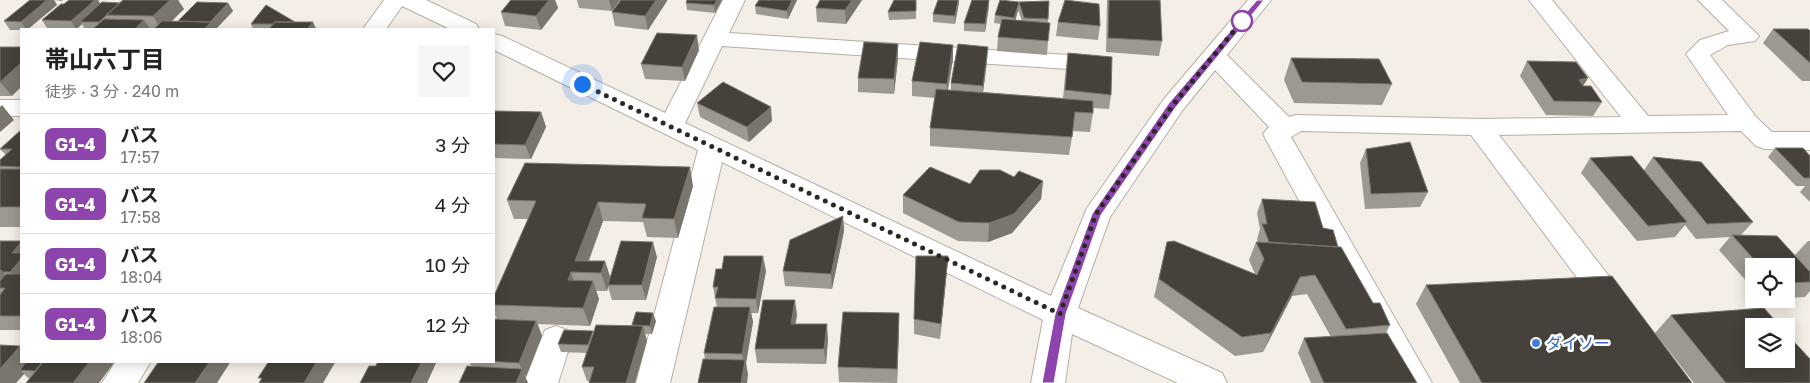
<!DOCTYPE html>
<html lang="ja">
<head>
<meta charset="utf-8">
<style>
  body { margin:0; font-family:"Golos Text","Noto Sans JP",sans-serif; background:#f6f6f6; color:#222; height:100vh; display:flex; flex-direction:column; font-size:19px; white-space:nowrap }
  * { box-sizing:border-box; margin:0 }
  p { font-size:16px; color:#767676 }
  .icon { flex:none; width:28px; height:28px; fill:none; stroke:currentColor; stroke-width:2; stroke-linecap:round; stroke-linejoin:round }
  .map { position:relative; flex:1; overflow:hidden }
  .details { position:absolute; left:20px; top:28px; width:475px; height:335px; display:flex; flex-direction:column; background:#fff; border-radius:0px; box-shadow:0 2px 12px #0003 }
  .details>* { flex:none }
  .badge { padding:0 10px; border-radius:8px; font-size:18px; line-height:32px }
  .controls { position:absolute; left:1745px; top:258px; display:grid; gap:10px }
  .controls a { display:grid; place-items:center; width:50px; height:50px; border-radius:0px; background:#fff; box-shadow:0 2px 12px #0003; font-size:25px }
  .you { position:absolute; width:25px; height:25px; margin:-12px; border:4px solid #fff; border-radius:50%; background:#1a73e8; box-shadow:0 0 0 8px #1a73e833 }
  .map>.badge { position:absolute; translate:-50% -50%; box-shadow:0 0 0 2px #fff }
  .round { display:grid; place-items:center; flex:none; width:52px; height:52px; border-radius:0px; background:#f6f6f6 }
  .summary { display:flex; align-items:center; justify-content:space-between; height:85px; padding:0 25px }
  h1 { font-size:24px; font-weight:700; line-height:38px }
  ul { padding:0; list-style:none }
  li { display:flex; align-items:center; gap:15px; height:60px; padding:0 25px; border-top:1px solid #e0e0e0 }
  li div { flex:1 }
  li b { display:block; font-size:19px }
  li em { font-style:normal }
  li .badge { min-width:55px; font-weight:700; text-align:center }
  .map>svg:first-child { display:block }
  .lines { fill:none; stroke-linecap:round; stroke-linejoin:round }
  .minor-casing { stroke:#b4afa7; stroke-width:2 }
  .minor { fill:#fff; fill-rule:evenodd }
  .wall { fill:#9d9890; fill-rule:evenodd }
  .shaded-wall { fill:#7a766e }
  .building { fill:#46423b; stroke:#7a766e }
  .line { fill:#8e44ad; stroke:#fff }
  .walk { stroke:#2a2825; stroke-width:5; stroke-dasharray:0 9 }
  .stop-dot { fill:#fff; stroke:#8e44ad; stroke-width:2.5 }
  .shop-dot { fill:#3f7fe0; stroke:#fff; stroke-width:2 }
  .labels { text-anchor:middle; stroke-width:5; stroke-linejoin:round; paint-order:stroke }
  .shop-label { font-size:16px; fill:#366cbe; stroke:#fff; text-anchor:start }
</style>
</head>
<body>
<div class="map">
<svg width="1810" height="383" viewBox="0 0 1810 383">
  <rect width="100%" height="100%" fill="#f4eee6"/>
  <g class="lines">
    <defs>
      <path id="minor" d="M384 0H426L476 24 479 29H450L402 6 386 29H363Z
        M723 0H745L729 33 1099 57 1107 59 1111 64 1107 69 1099 71 722 46 685 123 1051 296 1087 208 1164 99 1248 0H1271L1227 55 1289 117 1296 115 1482 119 1621 117 1529 0H1552L1648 116 1728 115 1686 54 1700 40 1729 31 1698 0H1722L1759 36 1755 41 1728 45 1710 55 1756 117 1772 132H1810V150L1765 149 1756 146 1741 131 1499 135 1626 298 1630 306 1626 314 1615 318 1604 314 1471 135 1301 131 1291 137 1432 383H1398L1263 134 1269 127 1215 70 1182 111 1110 217 1078 308 1222 373 1227 383H1178L1072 334 1065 383H1031L1043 320 722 162 670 383H636L698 150 494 50V34L502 36 665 113Z
        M0 100H21V116H0Z
        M556 326 567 330 572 339 558 383H524L545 330Z
        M116 361H151L138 383H102Z"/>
    </defs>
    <use href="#minor" class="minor-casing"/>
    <use href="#minor" class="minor"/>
  </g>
  <path class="wall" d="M30 0H63L62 1 54 0 57 5 28 29H21V30H10L4 21Z
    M98 0 100 4 120 3 123 0H178L184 9 171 21H178L228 3 233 11 216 29H85L82 24 77 29 47 28 42 20 64 4Z
    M511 0H555L558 8 541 30 505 26 501 12Z
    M577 0H620L612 11 579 8Z
    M621 0H667V1L648 30 615 26 612 12Z
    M722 0 715 13 687 10 686 3Z
    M797 0 788 19 756 14 755 6Z
    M862 0 846 24 817 22 816 8Z
    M916 0V19L889 20 888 12Z
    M938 0H959L955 24 933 22V14Z
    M1107 0H1160L1162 41 1159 56 1106 52Z
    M1049 1 1048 23V41L1047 55 997 51 998 37 1001 24 994 23 995 15 1019 2ZM1018 10 1022 21 1015 20Z
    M989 6 985 32 964 31V23Z
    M295 22H313L316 29H253L251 24Z
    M1058 22 1100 26 1098 40 1056 36Z
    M1773 29 1810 31V81H1802L1763 43Z
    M953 45V59L948 90H951V83L987 61 983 92 1063 98 1066 67 1068 53 1111 95 1109 109 1093 108V113L1090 132 1073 131 1069 155 930 146V128L935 98 912 96V81Z
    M0 47 12 96H0Z
    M699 50 685 81 645 79 641 64Z
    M898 58 894 94 858 92V78Z
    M1291 58 1392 84 1382 105 1294 103 1284 80Z
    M1527 61 1583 86 1602 102 1593 116 1546 115 1520 76Z
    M697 103 772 121 749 142 700 117Z
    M494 111 541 112 546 127 531 159 494 158Z
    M21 130V227H0V160L6 155 0 149Z
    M1775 148 1809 155 1810 154V202L1800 192 1805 186H1796L1768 157Z
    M1366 149 1428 192 1420 207 1365 209 1360 163Z
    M1653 157 1753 222 1741 235 1795 255 1808 241H1810V291L1805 297 1786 298V266H1754V290L1719 250 1730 237 1696 239 1685 225 1675 237 1637 241 1581 173 1590 158 1644 170Z
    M1043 181 1041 199 1012 233 988 242 958 241 903 213V195L970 184Z
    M693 186 678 238 647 237 643 222 603 221 589 261H605L610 277 657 257 646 300H612L608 287 607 291H596L599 299 590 326 538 324 542 336 525 377 528 383 472 367 469 361H494L497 319 494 313V296L528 219H514L507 200Z
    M1262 199 1323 228 1338 247 1373 303 1390 325 1386 333 1417 383H1311L1298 353 1304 338 1331 337 1307 294 1292 296 1263 352 1235 356 1154 297 1167 242 1255 274 1249 260 1256 242H1258L1257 239 1260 229 1257 213Z
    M843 216 844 231 832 289 785 286 783 271Z
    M0 241H21V330H0Z
    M948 256 947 270 940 339 914 334V319Z
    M766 271 758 313H751L753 322 746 363 748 375 705 359 704 353 717 307 713 287Z
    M1426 285 1692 383H1460L1416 304Z
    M797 315 795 324 828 339 826 364 757 363 755 349Z
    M1671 315 1810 383H1694L1655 333Z
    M656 321 652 334H645L647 341 590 381H587L582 367 586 353 561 352 558 344 632 326V325Z
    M899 328 897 383 839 382 838 367Z
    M20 346 21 347V361H115L99 383H26L30 378H28L24 374 16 383Z"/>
  <path class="shaded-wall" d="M47 0H54L57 5 28 29H26L21 22Z
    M95 0H98L102 6 80 22 82 24 76 29 71 21Z
    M170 0H178L184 9 164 29H161L153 16Z
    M549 0H555L558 8 541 30 536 16Z
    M609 0H620L612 11Z
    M656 0H667V1L648 30 645 16Z
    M717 0H722L715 13 714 5Z
    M792 0H797L788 19 787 11Z
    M852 0H862L846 24 845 10Z
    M958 0H959V3L955 24V16Z
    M989 0V6L985 32V24Z
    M1019 2 1018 10 1014 26V18Z
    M228 3 233 11 216 29H204Z
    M144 20 150 29H135Z
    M313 22 316 29H307Z
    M697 35 699 50 685 81 682 67Z
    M898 44V58L894 94V79Z
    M953 45V59L946 99 947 84Z
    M988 47 987 61 982 100 983 86Z
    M21 63V87L12 96 0 82Z
    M1588 78 1579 93V80Z
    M2 105 14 120 0 132V107Z
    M771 107 772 121 749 142 747 127Z
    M541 112 546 127 531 159 525 145Z
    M690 167 693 186 678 238 674 219Z
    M1043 181 1041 199 1012 233 988 242 989 223Z
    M598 202 603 221 584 272 575 261Z
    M843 216 844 231 832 289 831 274Z
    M21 242V259L12 253Z
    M653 242 657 257 646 300 642 285Z
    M763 256 766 271 758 313 756 299Z
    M948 256 947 270 940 339 941 324Z
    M21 259V277L18 280 10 272Z
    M605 261 611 280 608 285V287L607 291 601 273Z
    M1 270 16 285 5 288H0V272Z
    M571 272 577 291 568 280Z
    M1300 277 1292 296 1263 352 1271 333Z
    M593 281 599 299 590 326 583 308Z
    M795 300 797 315 793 339 791 324Z
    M750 307 753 322 746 363 748 375 747 383H741L744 365 742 354Z
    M653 313 656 321 652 334 650 326Z
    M899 313V328L897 383V369Z
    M536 321 542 336 526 377 519 363Z
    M827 324 828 339 826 364 824 349Z
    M643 326 647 341 635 383H626Z
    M20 346 21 347V361H34L20 370 24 374 16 383H0V369Z
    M90 361H115L99 383H73Z
    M210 361H231L217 383H195Z
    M317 361H336L323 383H304Z
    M422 361H437L427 383H411Z
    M522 369 528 383H516Z"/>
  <path class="building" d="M30 0H47L21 22 4 21Z
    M69 0H95L71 21 42 20 61 4H64Z
    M123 0H170L153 16 106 15Z
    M511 0H549L536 16 501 12Z
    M621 0H656L645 16 612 12Z
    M687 0H717L714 5 686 3Z
    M759 0H792L787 11 755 6Z
    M820 0H852L845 10 816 8Z
    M894 0H916V11L888 12Z
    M938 0H958L955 16 933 14Z
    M972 0H989L985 24 964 23Z
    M1000 0 1019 2 1049 1 1048 19 1024 18 1019 2 1014 18 995 15Z
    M1065 0 1099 4 1100 26 1058 22Z
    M1109 0H1160L1162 41 1108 38Z
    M102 2 120 3 99 22H80Z
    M197 2 228 3 210 22 178 21Z
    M266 5 295 22H275L273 24H251Z
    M104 19 144 20 135 29H93Z
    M1002 19 1050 23 1048 41 998 37Z
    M162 21 211 22 204 29H154Z
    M275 22H313L307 29H269Z
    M1773 29H1808L1810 31V63Z
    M657 33 697 35 682 67 641 64Z
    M864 42 898 44 894 79 858 78Z
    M920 42 953 45 947 84 912 81Z
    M958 44 988 47 983 86 951 83Z
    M0 47H21V63L0 82Z
    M1068 53 1112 57 1111 95 1065 90Z
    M1291 58 1379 59 1392 84 1302 82Z
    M1527 61 1576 62 1588 78 1579 80 1583 86H1591L1602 102 1554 101Z
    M723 82 771 107 747 127 697 103Z
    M936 89 1093 101V113L1075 112 1072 137 930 128Z
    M494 111 541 112 525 145 494 144Z
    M21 130V167L0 166V160L12 149H0Z
    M1410 142 1428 192 1371 194 1366 149Z
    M1775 148H1803L1810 156V178H1804Z
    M1632 156 1687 222 1648 226 1590 158Z
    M1653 157 1701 162 1753 222 1707 224Z
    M525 163 690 167 674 219 642 218 646 204 598 202 575 261H605L601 273 571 272 568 280 593 281 583 308 494 305V296L536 201 507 200Z
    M930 167 970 184 980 170H1000L1014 177 1019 171 1043 181 1014 214 989 223 959 222 903 195Z
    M21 168V207H0V169H19Z
    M1262 199 1315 202 1323 228 1333 230 1338 247 1269 242 1262 224H1267Z
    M843 216 831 274 783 271 790 240Z
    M1732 235 1777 236 1810 272V282L1786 283V266H1760Z
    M0 241H21V242L12 253H21V259L10 272H3L1 270H0Z
    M621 241 653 242 642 285H608Z
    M1174 241 1257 275 1264 259 1256 242 1341 247 1373 303H1380L1390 325 1346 329 1315 275 1300 277 1271 333 1242 337 1159 279 1167 242Z
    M724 256H763L756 299 715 298 718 287H713L716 269H722Z
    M916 256H948L941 324 914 319Z
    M6 274H21V316H0V295L5 288H0V281Z
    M1612 276 1692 383H1482L1426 285Z
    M763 300H795L791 324H827L824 349H755Z
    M714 307H750L742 354 704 353Z
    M1764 308 1780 326H1754V359H1786V333L1810 359V383H1726L1671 315Z
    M636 312 653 313 650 326 632 325Z
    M843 312 899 313 897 369 838 367Z
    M494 319 536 321 519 363 486 361H494Z
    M596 325 643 326 626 383H589L594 367H582Z
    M564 330 593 331 588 345 558 344Z
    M1387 333 1417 383H1324L1304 338Z
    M0 345 20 346 0 369Z
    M703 359 745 360 741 383H698Z
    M27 361H43L35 371 20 370Z
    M44 361H90L73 383H26Z
    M159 361H210L195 383H144Z
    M269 361H317L304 383H259L262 378H258Z
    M378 361H422L411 383H360L369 366H376Z
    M467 366 522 369 516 383H459Z"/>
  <path class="line" d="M1257 0H1264L1176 107 1101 215 1066 314 1054 383H1042L1055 314 1092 214 1169 103Z"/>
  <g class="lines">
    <path class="walk" d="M582 84 1060 314 1096 214 1173 105 1242 21"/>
  </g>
  <circle class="stop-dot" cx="1242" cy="21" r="10"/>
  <circle class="shop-dot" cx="1536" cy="343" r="5"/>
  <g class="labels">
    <g class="shop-label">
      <text x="1546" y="349">ダイソー</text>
    </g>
  </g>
</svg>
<div class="controls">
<a><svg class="icon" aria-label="locate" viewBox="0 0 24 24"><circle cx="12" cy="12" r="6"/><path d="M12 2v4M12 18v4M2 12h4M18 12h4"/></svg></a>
<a><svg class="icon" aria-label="layers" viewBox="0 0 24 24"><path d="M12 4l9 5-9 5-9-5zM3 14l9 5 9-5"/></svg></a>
</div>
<div class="you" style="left:582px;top:84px"></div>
<section class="details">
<div class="summary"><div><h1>帯山六丁目</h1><p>徒歩 · 3 分 · 240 m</p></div><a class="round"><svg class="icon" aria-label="heart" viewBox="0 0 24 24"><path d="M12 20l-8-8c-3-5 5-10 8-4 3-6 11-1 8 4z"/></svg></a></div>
<ul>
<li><span class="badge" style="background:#8e44ad;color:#fff">G1-4</span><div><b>バス</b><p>17:57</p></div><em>3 分</em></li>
<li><span class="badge" style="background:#8e44ad;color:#fff">G1-4</span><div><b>バス</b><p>17:58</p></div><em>4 分</em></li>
<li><span class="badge" style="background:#8e44ad;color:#fff">G1-4</span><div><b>バス</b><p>18:04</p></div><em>10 分</em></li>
<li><span class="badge" style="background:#8e44ad;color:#fff">G1-4</span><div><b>バス</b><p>18:06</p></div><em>12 分</em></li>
</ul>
</section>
</div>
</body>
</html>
